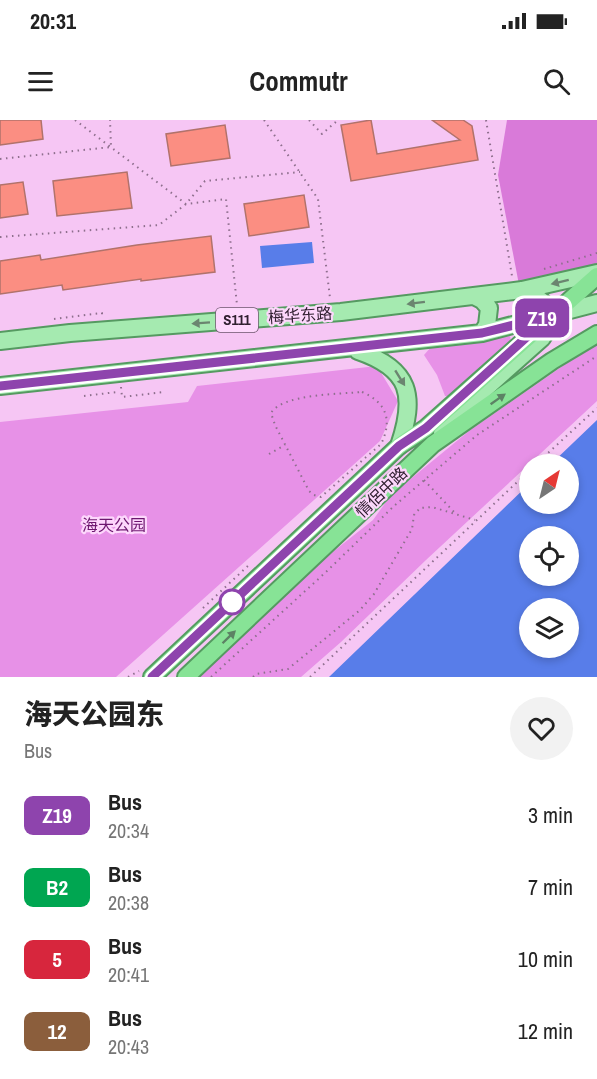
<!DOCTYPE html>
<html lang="en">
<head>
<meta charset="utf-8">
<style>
  body { margin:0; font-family:"Archivo Narrow","Noto Sans SC",sans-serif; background:#f2f2f2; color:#222; height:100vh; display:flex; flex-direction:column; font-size:22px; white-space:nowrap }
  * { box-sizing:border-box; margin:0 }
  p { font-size:20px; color:#767676 }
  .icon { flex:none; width:33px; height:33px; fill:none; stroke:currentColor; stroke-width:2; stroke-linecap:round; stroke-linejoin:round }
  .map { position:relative; height:557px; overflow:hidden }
  .side { display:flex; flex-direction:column; background:#fff; flex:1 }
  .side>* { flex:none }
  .badge { padding:0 12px; border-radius:9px; font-size:21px; line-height:39px }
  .needle { width:39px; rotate:35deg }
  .tools { position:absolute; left:519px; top:334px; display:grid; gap:12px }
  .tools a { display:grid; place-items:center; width:60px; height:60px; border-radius:50%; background:#fff; box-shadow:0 3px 9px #0003; font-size:30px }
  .map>.badge { position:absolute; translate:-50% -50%; box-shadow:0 0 0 3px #fff }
  .round { display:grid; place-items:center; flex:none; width:63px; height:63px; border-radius:32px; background:#f2f2f2 }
  .summary { display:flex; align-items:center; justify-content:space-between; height:102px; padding:0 24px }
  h1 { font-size:28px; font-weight:800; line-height:45px }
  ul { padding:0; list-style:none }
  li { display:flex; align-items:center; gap:18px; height:72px; padding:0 24px }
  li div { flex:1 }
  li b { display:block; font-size:22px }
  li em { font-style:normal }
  li .badge { min-width:66px; font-weight:700; text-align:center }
  .status { display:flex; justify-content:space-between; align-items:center; height:42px; padding:0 30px; background:#fff; direction:ltr }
  .status svg { height:16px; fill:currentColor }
  header { display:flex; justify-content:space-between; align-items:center; height:78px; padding:0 24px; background:#fff; font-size:27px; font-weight:800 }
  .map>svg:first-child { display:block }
  .green { fill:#e791e7 }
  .forest { fill:#d97ad9 }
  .water { fill:#587de9; fill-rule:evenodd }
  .building { fill:#fb8e82; stroke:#b1726b; stroke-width:1.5 }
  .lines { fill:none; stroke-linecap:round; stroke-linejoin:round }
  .primary-casing { stroke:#559a61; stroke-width:20 }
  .trunk-casing { stroke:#559a61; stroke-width:20 }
  .path { stroke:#8e6f8d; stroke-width:2; stroke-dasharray:1.5 4.5; stroke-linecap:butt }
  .primary { stroke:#a5eab0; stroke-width:16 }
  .trunk { stroke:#87e396; stroke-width:16 }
  .oneway { fill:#6b8570 }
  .oneway2 { fill:#5c8264 }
  .line-casing { stroke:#fff; stroke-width:14 }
  .line { stroke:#8e44ad; stroke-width:9 }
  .stop-dot { fill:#fff; stroke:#8e44ad; stroke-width:3 }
  .labels { text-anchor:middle; stroke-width:4.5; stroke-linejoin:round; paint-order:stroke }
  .shield { fill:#fdd7fc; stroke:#6e576e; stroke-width:1.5 }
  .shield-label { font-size:15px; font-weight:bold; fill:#312031 }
  .street-label { font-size:16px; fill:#312031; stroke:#fdd7fc }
  .park-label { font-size:16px; fill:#6d166f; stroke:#fdd7fc }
</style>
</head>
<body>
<div class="status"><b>20:31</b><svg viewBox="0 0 49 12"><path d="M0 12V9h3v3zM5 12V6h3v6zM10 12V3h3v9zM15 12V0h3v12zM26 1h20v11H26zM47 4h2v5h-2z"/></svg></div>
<header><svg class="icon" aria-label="menu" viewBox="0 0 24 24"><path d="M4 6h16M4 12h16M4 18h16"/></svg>Commutr<svg class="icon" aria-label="search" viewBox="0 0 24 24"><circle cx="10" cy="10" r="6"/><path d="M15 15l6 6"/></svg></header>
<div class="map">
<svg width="597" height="557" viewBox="0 0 597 557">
  <rect width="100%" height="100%" fill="#f6c6f4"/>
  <path class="green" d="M510 216 511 221 454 276H445L437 255 424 235 431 227Z
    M597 222V281L426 440 341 522 301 557H194L315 446 373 400 391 375 469 311Z
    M377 246 398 281 380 321 116 557H0V302L188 282 197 266Z"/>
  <path class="forest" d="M507 0H597V152L520 170 498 55Z"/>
  <path class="water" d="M312 122 314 143 262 148 260 126Z
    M597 300V557H329L529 364 530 384H568V345H550ZM530 417H568V456H530ZM530 489H568V528H530Z"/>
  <path class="building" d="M0 0H41L43 19 0 25Z
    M371 0 377 34 460 20 432 0H463L472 6 478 40 351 61 341 5Z
    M225 5 230 38 171 46 166 14Z
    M127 52 132 88 57 96 53 61Z
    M23 62 28 94 0 98V65Z
    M304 75 309 107 249 116 244 84Z
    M211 116 215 152 141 161V159L63 170 62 165 0 174V141L40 135 41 140 137 125Z"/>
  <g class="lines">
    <defs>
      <path id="primary" d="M474 176 482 180 489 188 487 205 482 213
        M0 221 70 213 341 192 522 170 597 153
        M358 231C411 249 416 276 399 326
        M0 266 482 213 597 183
        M442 313 468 284 542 218C560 193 546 180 522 170"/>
      <path id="trunk" d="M152 557 399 326 426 308 597 156
        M186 557 433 324 552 241 597 214"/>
    </defs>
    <use href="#primary" class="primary-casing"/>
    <use href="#trunk" class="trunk-casing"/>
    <path class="path" d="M75 0 186 84 226 79 237 185
      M264 0 318 79 330 178
      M309 0 322 14 338 0
      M486 0 512 156
      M0 39 111 27 110 0
      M0 117 159 105 186 84 205 61 300 52
      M544 149 597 133
      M54 199 102 193V196
      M121 267 122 277 164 272
      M362 272C386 282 393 300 381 324L321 377 314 375 309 371 275 305 271 293C282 274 340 274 362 272Z
      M84 276 117 272
      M269 334 285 325
      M535 345 597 288
      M424 360 455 393
      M203 488 251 443
      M128 557 139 551
      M211 557 326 452 394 386 477 315 597 236
      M253 557 256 554 288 549 360 490 374 474 412 409 414 395 420 388 432 387 475 400
      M310 557 530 350"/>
    <use href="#primary" class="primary"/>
    <use href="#trunk" class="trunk"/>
  </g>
  <defs><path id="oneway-solid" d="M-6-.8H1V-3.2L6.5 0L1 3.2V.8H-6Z" transform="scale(1.5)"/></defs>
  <g class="oneway">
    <use href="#oneway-solid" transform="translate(560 162) rotate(166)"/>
    <use href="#oneway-solid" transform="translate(416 183) rotate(173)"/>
    <use href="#oneway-solid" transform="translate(201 203) rotate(176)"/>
    <use href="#oneway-solid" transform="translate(400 258) rotate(58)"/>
  </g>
  <g class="oneway2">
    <use href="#oneway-solid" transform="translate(498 279) rotate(-35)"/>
    <use href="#oneway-solid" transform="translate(229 517) rotate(-44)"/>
  </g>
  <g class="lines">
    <defs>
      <path id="line" d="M0 266 482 213 550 196 426 308 399 326 152 557"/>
    </defs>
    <use href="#line" class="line-casing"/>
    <use href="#line" class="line"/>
  </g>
  <circle class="stop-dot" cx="232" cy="482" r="12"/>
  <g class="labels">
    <rect class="shield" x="216" y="188" width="42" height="24" rx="4.5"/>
    <g class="shield-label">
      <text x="237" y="205">S111</text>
    </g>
    <g class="street-label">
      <text transform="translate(300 195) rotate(-4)" y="6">梅华东路</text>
      <text transform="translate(381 372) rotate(-44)" y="6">情侶中路</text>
    </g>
    <g class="park-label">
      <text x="114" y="411">海天公园</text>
    </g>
  </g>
</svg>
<div class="tools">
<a><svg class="needle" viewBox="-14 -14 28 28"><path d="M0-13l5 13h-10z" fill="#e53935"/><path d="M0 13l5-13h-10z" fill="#767676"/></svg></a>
<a><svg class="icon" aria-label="locate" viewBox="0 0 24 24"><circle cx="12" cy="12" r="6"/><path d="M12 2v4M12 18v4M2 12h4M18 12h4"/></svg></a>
<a><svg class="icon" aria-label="layers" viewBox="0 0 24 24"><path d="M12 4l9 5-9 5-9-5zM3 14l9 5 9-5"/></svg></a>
</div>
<b class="badge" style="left:542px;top:198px;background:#8e44ad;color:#fff">Z19</b>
</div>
<section class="side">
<div class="summary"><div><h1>海天公园东</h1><p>Bus</p></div><a class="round"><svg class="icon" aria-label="heart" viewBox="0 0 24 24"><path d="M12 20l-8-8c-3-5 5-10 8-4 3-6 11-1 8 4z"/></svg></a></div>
<ul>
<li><span class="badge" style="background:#8e44ad;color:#fff">Z19</span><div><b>Bus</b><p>20:34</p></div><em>3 min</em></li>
<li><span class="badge" style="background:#00a651;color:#fff">B2</span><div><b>Bus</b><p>20:38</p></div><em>7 min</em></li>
<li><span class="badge" style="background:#d7263d;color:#fff">5</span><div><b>Bus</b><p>20:41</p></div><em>10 min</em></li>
<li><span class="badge" style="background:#8b5e3c;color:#fff">12</span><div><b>Bus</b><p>20:43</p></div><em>12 min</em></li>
</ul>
</section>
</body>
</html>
